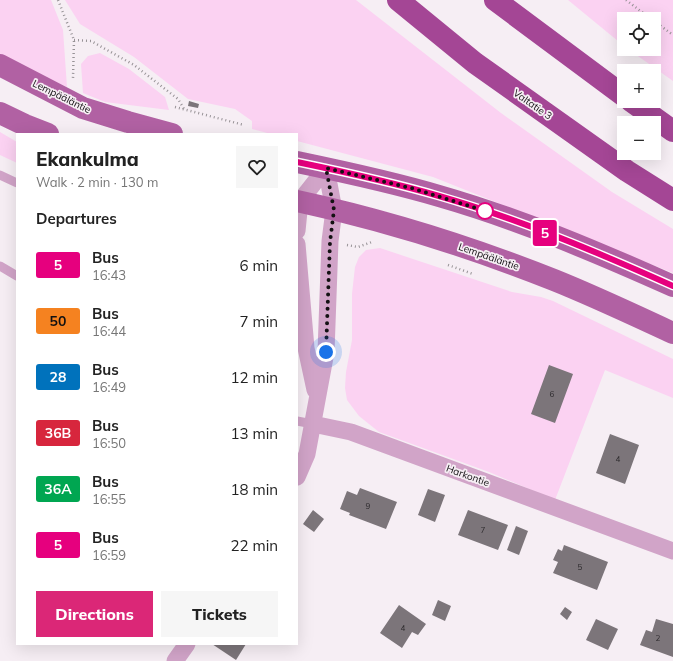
<!DOCTYPE html>
<html lang="en">
<head>
<meta charset="utf-8">
<style>
  body { margin:0; font-family:Mulish,sans-serif; background:#f6f6f6; color:#222; height:100vh; display:flex; flex-direction:column; font-size:15px; white-space:nowrap }
  * { box-sizing:border-box; margin:0 }
  p { font-size:13px; color:#767676 }
  .icon { flex:none; width:22px; height:22px; fill:none; stroke:currentColor; stroke-width:2; stroke-linecap:round; stroke-linejoin:round }
  .map { position:relative; flex:1; overflow:hidden }
  .side { position:absolute; left:16px; top:133px; width:282px; height:512px; display:flex; flex-direction:column; background:#fff; border-radius:0px; box-shadow:0 4px 16px #0002 }
  .side>* { flex:none }
  .badge { padding:0 8px; border-radius:3px; font-size:14px; line-height:26px }
  .buttons { position:absolute; left:617px; top:12px; display:grid; gap:8px }
  .buttons a { display:grid; place-items:center; width:44px; height:44px; border-radius:0px; background:#fff; box-shadow:0 4px 16px #0002; font-size:20px }
  .you { position:absolute; width:20px; height:20px; margin:-10px; border:3px solid #fff; border-radius:50%; background:#1a73e8; box-shadow:0 0 0 6px #1a73e833 }
  .map>.badge { position:absolute; translate:-50% -50%; box-shadow:0 0 0 2px #fff }
  h2 { padding:0 20px; font-size:15px; line-height:36px }
  .round { display:grid; place-items:center; flex:none; width:42px; height:42px; border-radius:0px; background:#f6f6f6 }
  .overview { display:flex; align-items:center; justify-content:space-between; height:68px; padding:0 20px }
  h1 { font-size:19px; font-weight:800; line-height:30px }
  .primary-button { display:flex; gap:8px; margin-top:auto; padding:8px 20px }
  .primary-button a { flex:1; height:46px; border-radius:0px; background:#db2777; color:#fff; font-size:16px; font-weight:800; line-height:46px; text-align:center }
  .primary-button a+a { background:#f6f6f6; color:#222 }
  ul { padding:0; list-style:none }
  li { display:flex; align-items:center; gap:12px; height:56px; padding:0 20px }
  li div { flex:1 }
  li b { display:block; font-size:15px }
  li em { font-style:normal }
  li .badge { min-width:44px; font-weight:700; text-align:center }
  .map>svg:first-child { display:block }
  .green { fill:#fbd2f2 }
  .building { fill:#7c757a }
  .lines { fill:none; stroke-linecap:round; stroke-linejoin:round }
  .path { stroke:#979296; stroke-width:2.5; stroke-dasharray:1 3; stroke-linecap:butt }
  .service { stroke:#d1a4c8; stroke-width:9 }
  .minor { stroke:#d1a4c8; stroke-width:17 }
  .primary { stroke:#b161a3; stroke-width:22 }
  .motorway { stroke:#a44695; stroke-width:22 }
  .line-casing { stroke:#fff; stroke-width:9 }
  .line { stroke:#e6007e; stroke-width:6 }
  .walk { stroke:#131113; stroke-width:4; stroke-dasharray:0 7.2 }
  .stop-dot { fill:#fff; stroke:#e6007e; stroke-width:2 }
  .labels { text-anchor:middle; stroke-width:3.5; stroke-linejoin:round; paint-order:stroke }
  .number-label { font-size:8px; fill:#2d2a2d }
  .street-label { font-size:10px; fill:#131113; stroke:#f6eef4 }
</style>
</head>
<body>
<div class="map">
<svg width="673" height="661" viewBox="0 0 673 661">
  <rect width="100%" height="100%" fill="#f6eef4"/>
  <path class="green" d="M0 0H51L63 30 67 87 0 57Z
    M65 0H356L501 113 612 192 673 229V273L433 177 297 141V134H271L252 129V121L235 109 188 99 134 57 80 24Z
    M568 0H673V81L628 49H654V19H624V46Z
    M100 53 129 69 165 97 169 110 105 102 83 93 81 64 88 56Z
    M0 132 17 142V163L0 155Z
    M380 248 512 292 541 297 553 301 673 359V398L605 370 555 500 489 472 379 432 359 416 347 400 345 388 346 372 352 340V294L355 267 359 257 366 250Z"/>
  <path class="building" d="M189 101 199 104 198 108 188 106Z
    M549 365 573 374 555 423 531 414Z
    M610 434 639 445 625 484 596 473Z
    M360 488 397 502 386 529 349 515 350 513 340 509 347 491 357 495Z
    M428 489 445 495 435 522 418 515Z
    M313 510 324 519 314 532 303 524Z
    M468 510 508 525 498 550 458 535Z
    M516 526 528 531 519 555 507 550Z
    M564 545 608 562 597 590 553 573 558 562 553 560 558 549 562 551Z
    M438 600 451 606 445 621 432 615Z
    M399 605 426 624 418 635 412 632 402 648 380 633Z
    M565 607 572 612 567 620 560 614Z
    M596 619 618 629 608 650 586 640Z
    M656 619 673 624V657L640 645 646 630 652 632Z
    M212 644H246L236 660Z"/>
  <g class="lines">
    <path class="path" d="M58 0 74 40 73 78
      M626 0 651 19
      M654 21 673 35
      M74 40 91 41 134 65 178 99 184 109
      M175 107 244 125
      M347 245 358 247 372 242
      M448 265 473 274"/>
    <path class="service" d="M0 175 17 183
      M0 266 17 276
      M297 421 313 424"/>
    <path class="minor" d="M297 231 300 201 326 168
      M297 244 306 348 315 390
      M313 424 351 432 673 551
      M297 477 307 454 326 352 330 241 334 210 326 168
      M175 661 187 644"/>
    <path class="primary" d="M0 65 83 108 128 122 172 134
      M0 113 25 125 48 134
      M297 162C345 172 392 182 439 196 519 219 597 252 673 286
      M297 201C385 220 471 247 554 280 594 296 634 315 673 333"/>
    <path class="motorway" d="M398 0 475 63 627 171 673 200
      M495 0 624 96
      M631 101 673 131"/>
  </g>
  <g class="lines">
    <defs>
      <path id="line" d="M297 162C345 172 392 182 439 196 519 219 597 252 673 286"/>
    </defs>
    <use href="#line" class="line-casing"/>
    <use href="#line" class="line"/>
    <path class="walk" d="M326 352 330 242 334 210 326 168 411 188 492 213 485 211"/>
  </g>
  <circle class="stop-dot" cx="485" cy="211" r="8"/>
  <g class="labels">
    <g class="number-label">
      <text x="552" y="397">6</text>
      <text x="618" y="462">4</text>
      <text x="368" y="509">9</text>
      <text x="483" y="533">7</text>
      <text x="580" y="570">5</text>
      <text x="403" y="631">4</text>
      <text x="658" y="641">2</text>
    </g>
    <g class="street-label">
      <text transform="translate(62 96) rotate(26)" y="4">Lempääläntie</text>
      <text transform="translate(533 104) rotate(35)" y="4">Valtatie 3</text>
      <text transform="translate(489 256) rotate(19)" y="4">Lempääläntie</text>
      <text transform="translate(468 475) rotate(20)" y="4">Harkontie</text>
    </g>
  </g>
</svg>
<div class="buttons">
<a><svg class="icon" aria-label="locate" viewBox="0 0 24 24"><circle cx="12" cy="12" r="6"/><path d="M12 2v4M12 18v4M2 12h4M18 12h4"/></svg></a>
<a>+</a>
<a>−</a>
</div>
<div class="you" style="left:326px;top:352px"></div>
<b class="badge" style="left:545px;top:233px;background:#e6007e;color:#fff">5</b>
<section class="side">
<div class="overview"><div><h1>Ekankulma</h1><p>Walk · 2 min · 130 m</p></div><a class="round"><svg class="icon" aria-label="heart" viewBox="0 0 24 24"><path d="M12 20l-8-8c-3-5 5-10 8-4 3-6 11-1 8 4z"/></svg></a></div>
<h2>Departures</h2>
<ul>
<li><span class="badge" style="background:#e6007e;color:#fff">5</span><div><b>Bus</b><p>16:43</p></div><em>6 min</em></li>
<li><span class="badge" style="background:#f58220;color:#111">50</span><div><b>Bus</b><p>16:44</p></div><em>7 min</em></li>
<li><span class="badge" style="background:#0072bc;color:#fff">28</span><div><b>Bus</b><p>16:49</p></div><em>12 min</em></li>
<li><span class="badge" style="background:#d7263d;color:#fff">36B</span><div><b>Bus</b><p>16:50</p></div><em>13 min</em></li>
<li><span class="badge" style="background:#00a651;color:#fff">36A</span><div><b>Bus</b><p>16:55</p></div><em>18 min</em></li>
<li><span class="badge" style="background:#e6007e;color:#fff">5</span><div><b>Bus</b><p>16:59</p></div><em>22 min</em></li>
</ul>
<div class="primary-button"><a>Directions</a><a>Tickets</a></div>
</section>
</div>
</body>
</html>
